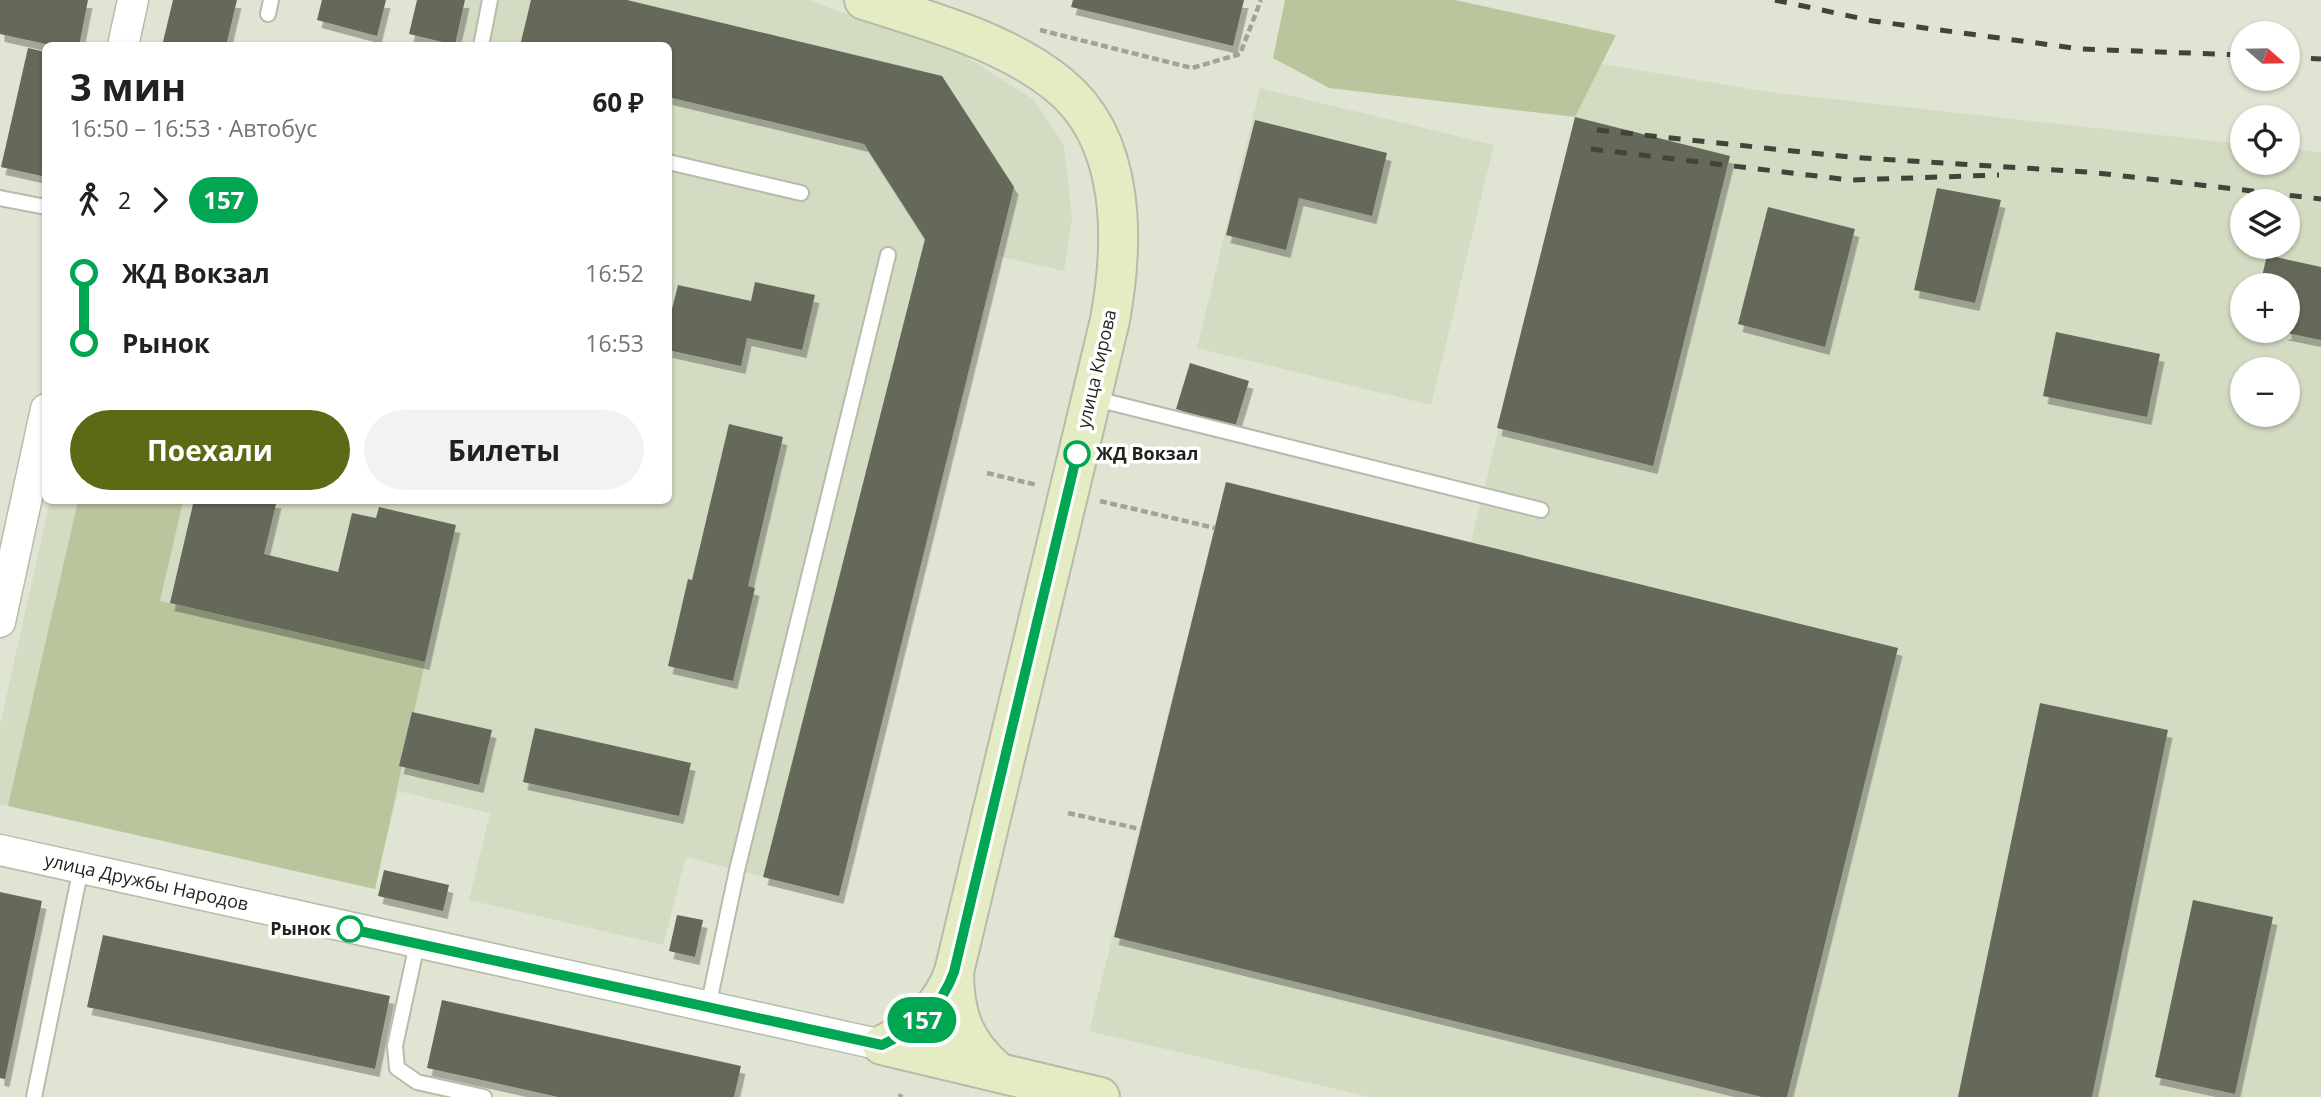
<!DOCTYPE html>
<html lang="ru">
<head>
<meta charset="utf-8">
<style>
  body { margin:0; font-family:"Open Sans",sans-serif; background:#f2f2f2; color:#202124; height:100vh; display:flex; flex-direction:column; font-size:26px; white-space:nowrap }
  * { box-sizing:border-box; margin:0 }
  p { font-size:23px; color:#757577 }
  .icon { flex:none; width:38px; height:38px; fill:none; stroke:currentColor; stroke-width:2; stroke-linecap:round; stroke-linejoin:round }
  .map { position:relative; flex:1; overflow:hidden }
  .sheet { position:absolute; left:42px; top:42px; width:630px; height:462px; display:flex; flex-direction:column; background:#fff; border-radius:10px; box-shadow:0 2px 5px #0004 }
  .sheet>* { flex:none }
  .badge { padding:0 14px; border-radius:23px; font-size:24px; line-height:46px }
  .needle { width:46px; rotate:110deg }
  .buttons { position:absolute; left:2230px; top:21px; display:grid; gap:14px }
  .buttons a { display:grid; place-items:center; width:70px; height:70px; border-radius:50%; background:#fff; box-shadow:0 2px 5px #0004; font-size:35px }
  .map>.badge { position:absolute; translate:-50% -50%; box-shadow:0 0 0 4px #fff }
  .legs { display:flex; align-items:center; gap:10px; height:77px; padding:0 28px; font-size:23px }
  .legs p { margin-inline-start:auto }
  .head { display:flex; align-items:center; justify-content:space-between; height:119px; padding:0 28px }
  h1 { font-size:38px; font-weight:700; line-height:52px }
  .action { display:flex; gap:14px; margin-top:auto; padding:14px 28px }
  .action a { flex:1; height:80px; border-radius:42px; background:#5a6a15; color:#fff; font-size:28px; font-weight:700; line-height:80px; text-align:center }
  .action a+a { background:#f2f2f2; color:#202124 }
  ul { padding:0 28px; list-style:none }
  li { display:flex; align-items:center; gap:24px; height:70px; font-size:26px }
  li i { display:grid; place-items:center; width:10px; height:100%; margin:0 9px; background:currentColor }
  li i::after { content:''; width:18px; height:18px; margin:-9px; border:5px solid; border-radius:50%; background:#fff }
  li p { margin-inline-start:auto }
  li:first-child i { background:linear-gradient(#0000 50%,currentColor 0) }
  li:last-child i { background:linear-gradient(currentColor 50%,#0000 0) }
  .map>svg:first-child { display:block }
  .built { fill:#d3dbc2; fill-rule:evenodd }
  .green { fill:#bac49d }
  .building { fill:#65695a; filter:url(#shadow) }
  .lines { fill:none; stroke-linecap:round; stroke-linejoin:round }
  .lane-casing { stroke:#b6bbaa; stroke-width:18 }
  .street-casing { stroke:#b6bbaa; stroke-width:33 }
  .secondary-casing { stroke:#b6bbaa; stroke-width:42 }
  .path { stroke:#a0a496; stroke-width:4.5; stroke-dasharray:7 3.5; stroke-linecap:butt }
  .lane { stroke:#fff; stroke-width:14 }
  .street { stroke:#fff; stroke-width:30 }
  .secondary { stroke:#e4ecc3; stroke-width:38 }
  .rail { stroke:#41443c; stroke-width:5; stroke-dasharray:12 12; stroke-linecap:butt }
  .line-1-casing { stroke:#fff; stroke-width:16 }
  .line-1 { stroke:#00a651; stroke-width:10 }
  .stop-1-dot { fill:#fff; stroke:#00a651; stroke-width:3.5 }
  .labels { text-anchor:middle; stroke-width:7; stroke-linejoin:round; paint-order:stroke }
  .street-label { font-size:18px; fill:#1f211b; stroke:#fff }
  .stop-label { font-size:18px; font-weight:bold; fill:#1f211b; stroke:#fff; text-anchor:start }
</style>
</head>
<body>
<div class="map">
<svg width="2321" height="1097" viewBox="0 0 2321 1097">
  <defs>
    <filter id="shadow"><feDropShadow dx="4.5" dy="8" stdDeviation="0" flood-color="#0004"/></filter>
  </defs>
  <rect width="100%" height="100%" fill="#e0e5d3"/>
  <path class="built" d="M466 0H808L965 56 1034 100 1064 145 1072 218 1064 271 999 256 839 896 686 857 663 945 469 900 490 813 398 791 375 889 0 804V725L50 501 668 500V46L456 45Z
    M1601 64 1768 92 2242 144V163H2287V149L2321 152V1097H1369L1089 1031 1226 482 1471 542 1575 117ZM2242 201H2287V247H2242ZM2242 285H2287V331H2242ZM2242 369H2287V415H2242Z
    M1260 88 1494 145 1431 405 1197 348Z"/>
  <path class="green" d="M1285 0H1455L1616 35 1575 117 1329 88 1273 58Z
    M78 501H183L160 601 425 662 375 889 8 806Z"/>
  <path class="building" d="M0 0H88L79 46H55L0 34Z
    M173 0H237L226 46H162Z
    M322 0H386L377 36 317 20Z
    M417 0H465L455 45 409 34Z
    M531 0H627L942 76 1014 187 839 896 763 877 925 239 864 144 668 97V46H520Z
    M1073 0H1244L1233 46 1071 7Z
    M28 48 46 52V177L1 167Z
    M1575 117 1730 156 1653 466 1497 428Z
    M1255 120 1387 153 1372 216 1299 198 1286 250 1226 235Z
    M1937 188 2001 200 1975 303 1914 290Z
    M1768 207 1855 229 1825 347 1738 324Z
    M2267 255 2321 267V340L2282 332 2287 331V285H2260Z
    M755 282 815 295 802 350 747 338 741 366 668 350V325L678 285 751 301Z
    M2056 332 2160 354 2147 417 2043 396Z
    M1190 363 1249 381 1235 427 1176 409Z
    M729 424 783 437 748 586 755 588 733 681 668 666 688 579 692 580Z
    M1226 482 1898 648 1787 1097H1762L1114 937Z
    M194 500H277L264 554 338 572 352 513 376 518 379 507 456 525 425 662 170 603Z
    M2040 703 2168 730 2092 1097H1958Z
    M412 712 492 730 479 785 399 766Z
    M535 728 691 763 679 816 523 782Z
    M384 870 449 885 443 911 378 896Z
    M0 892 42 901 5 1079 0 1078Z
    M2193 900 2273 917 2235 1094 2155 1077Z
    M677 915 703 920 695 957 669 951Z
    M103 935 390 996 375 1069 87 1007Z
    M442 1000 741 1066 734 1097H558L427 1068Z"/>
  <g class="lines">
    <defs>
      <path id="lane" d="M268 14 271 0
        M481 46 490 0
        M668 162 801 193
        M0 198 46 207
        M1092 398 1541 510
        M417 944 395 1046 397 1068 417 1082 484 1097
        M708 1007 737 870 888 255
        M34 1097 81 868"/>
      <g id="street">
        <path d="M123 46 133 0"/>
        <path d="M0 622 46 409"/>
        <path id="s1" d="M0 850 882 1045"/>
      </g>
      <path id="secondary" d="M864 0C929 21 1005 41 1059 85 1127 140 1124 243 1110 320L954 972C941 1008 916 1029 882 1045
        M954 972C954 1016 965 1044 998 1072
        M882 1045 1100 1097"/>
    </defs>
    <use href="#lane" class="lane-casing"/>
    <use href="#street" class="street-casing"/>
    <use href="#secondary" class="secondary-casing"/>
    <path class="path" d="M1040 30 1192 68 1240 54 1261 0
      M987 473 1037 485
      M1100 501 1215 528
      M1068 813 1140 829
      M900 1097 901 1094"/>
    <use href="#lane" class="lane"/>
    <use href="#street" class="street"/>
    <use href="#secondary" class="secondary"/>
    <path class="rail" d="M1775 0 1873 21 2081 49 2242 55
      M2287 57 2321 59
      M1597 130 1849 157 2089 172 2321 199
      M1591 149 1850 180 1999 175"/>
  </g>
  <g class="lines">
    <defs>
      <path id="line-1" d="M350 929 882 1045C916 1029 941 1008 954 972L1077 454"/>
    </defs>
    <use href="#line-1" class="line-1-casing"/>
    <use href="#line-1" class="line-1"/>
  </g>
  <g class="stop-1-dot">
    <circle cx="1077" cy="454" r="12"/>
    <circle cx="350" cy="929" r="12"/>
  </g>
  <g class="labels">
    <g class="street-label">
      <text transform="translate(1097 369) rotate(-77)" y="6">улица Кирова</text>
      <text dy="6" stroke="none"><textPath href="#s1" startOffset="150">улица Дружбы Народов</textPath></text>
    </g>
    <g class="stop-label">
      <text x="1096" y="460">ЖД Вокзал</text>
      <text x="331" y="935" text-anchor="end">Рынок</text>
    </g>
  </g>
</svg>
<div class="buttons">
<a><svg class="needle" viewBox="-14 -14 28 28"><path d="M0-13l5 13h-10z" fill="#e53935"/><path d="M0 13l5-13h-10z" fill="#757577"/></svg></a>
<a><svg class="icon" aria-label="locate" viewBox="0 0 24 24"><circle cx="12" cy="12" r="6"/><path d="M12 2v4M12 18v4M2 12h4M18 12h4"/></svg></a>
<a><svg class="icon" aria-label="layers" viewBox="0 0 24 24"><path d="M12 4l9 5-9 5-9-5zM3 14l9 5 9-5"/></svg></a>
<a>+</a>
<a>−</a>
</div>
<b class="badge" style="left:922px;top:1020px;background:#00a651;color:#fff">157</b>
<section class="sheet">
<div class="head"><div><h1>3 мин</h1><p>16:50 – 16:53 · Автобус</p></div><b>60 ₽</b></div>
<div class="legs"><svg class="icon" aria-label="walk" viewBox="0 0 24 24"><circle cx="13" cy="4" r="2"/><path d="M13 8l-2 6 4 7M11 14l-3 7M7 12l3-4h3l4 4"/></svg>2<svg class="icon" aria-label="forward" viewBox="0 0 24 24"><path d="M9 5l7 7-7 7"/></svg><b class="badge" style="background:#00a651;color:#fff">157</b></div>
<ul>
<li><i style="color:#00a651"></i><b>ЖД Вокзал</b><p>16:52</p></li>
<li><i style="color:#00a651"></i><b>Рынок</b><p>16:53</p></li>
</ul>
<div class="action"><a>Поехали</a><a>Билеты</a></div>
</section>
</div>
</body>
</html>
